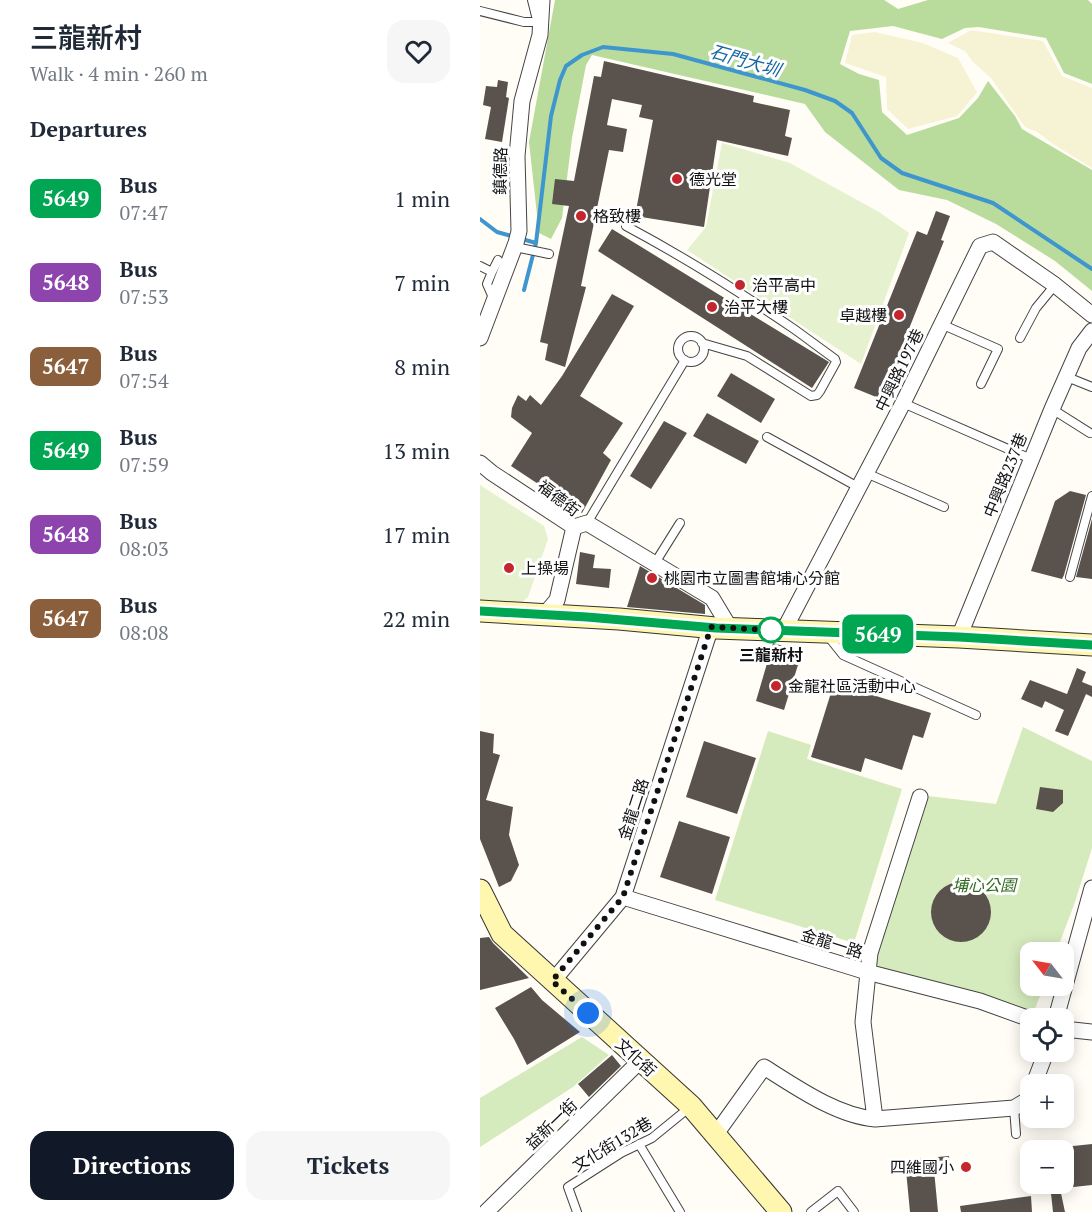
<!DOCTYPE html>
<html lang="en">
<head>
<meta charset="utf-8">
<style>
  body { margin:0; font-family:"PT Serif","Noto Sans TC",serif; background:#f6f6f7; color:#1f2937; height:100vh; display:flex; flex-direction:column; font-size:22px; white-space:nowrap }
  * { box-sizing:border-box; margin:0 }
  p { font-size:20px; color:#747a83 }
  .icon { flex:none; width:33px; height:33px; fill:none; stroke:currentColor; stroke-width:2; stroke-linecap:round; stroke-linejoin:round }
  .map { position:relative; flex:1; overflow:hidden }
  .side { display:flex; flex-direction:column; background:#fff; width:480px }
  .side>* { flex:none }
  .badge { padding:0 12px; border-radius:9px; font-size:21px; line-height:39px }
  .needle { width:39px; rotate:301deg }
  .controls { position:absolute; left:540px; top:942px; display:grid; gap:12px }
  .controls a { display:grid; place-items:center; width:54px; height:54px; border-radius:12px; background:#fff; box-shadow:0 3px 15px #0003; font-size:30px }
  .you { position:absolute; width:30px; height:30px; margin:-15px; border:4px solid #fff; border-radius:50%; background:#1a73e8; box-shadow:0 0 0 9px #1a73e833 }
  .map>.badge { position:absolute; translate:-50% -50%; box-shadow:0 0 0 3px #fff }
  h2 { padding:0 30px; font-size:22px; line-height:54px }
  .round { display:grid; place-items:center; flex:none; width:63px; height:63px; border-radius:18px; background:#f6f6f7 }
  .overview { display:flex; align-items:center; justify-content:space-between; height:102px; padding:0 30px }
  h1 { font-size:28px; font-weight:600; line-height:45px }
  .action { display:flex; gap:12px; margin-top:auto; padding:12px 30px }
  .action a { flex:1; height:69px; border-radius:18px; background:#111827; color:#fff; font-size:24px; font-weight:600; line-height:69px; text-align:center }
  .action a+a { background:#f6f6f7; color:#1f2937 }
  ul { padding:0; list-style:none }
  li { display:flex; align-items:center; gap:18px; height:84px; padding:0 30px }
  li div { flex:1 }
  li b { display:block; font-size:22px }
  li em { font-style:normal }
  li .badge { min-width:66px; font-weight:700; text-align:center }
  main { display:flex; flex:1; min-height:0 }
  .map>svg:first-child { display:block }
  .farmland { fill:#f6f3d4 }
  .green { fill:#d5ebbd }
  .forest { fill:#b9dc9c }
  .pitch { fill:#e6f2cf }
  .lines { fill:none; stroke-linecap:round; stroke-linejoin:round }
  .stream { stroke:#3f96cf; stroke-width:4 }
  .building { fill:#5a524d }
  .lane-casing { stroke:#444; stroke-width:10 }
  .street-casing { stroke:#444; stroke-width:17 }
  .secondary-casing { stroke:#333; stroke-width:23 }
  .lane { stroke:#fff; stroke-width:8 }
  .street { stroke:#fff; stroke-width:15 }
  .secondary { stroke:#fff6b0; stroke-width:21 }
  .line-casing { stroke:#fff; stroke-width:14 }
  .line { stroke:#00a651; stroke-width:9 }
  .walk { stroke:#111; stroke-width:6; stroke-dasharray:0 10.8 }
  .poi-dot { fill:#c4262e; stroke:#fff; stroke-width:2 }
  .stop-dot { fill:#fff; stroke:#00a651; stroke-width:3 }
  .labels { text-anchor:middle; stroke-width:6; stroke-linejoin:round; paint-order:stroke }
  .street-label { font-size:16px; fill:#111; stroke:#fff }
  .poi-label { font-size:16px; fill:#111; stroke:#fff; text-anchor:start }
  .stop-label { font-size:16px; font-weight:bold; fill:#111; stroke:#fff }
  .park-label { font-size:16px; font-style:italic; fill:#2f6b1f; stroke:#fff }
  .water-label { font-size:18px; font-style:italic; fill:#1768a6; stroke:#fff }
</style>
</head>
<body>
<main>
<section class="side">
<div class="overview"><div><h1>三龍新村</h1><p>Walk · 4 min · 260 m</p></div><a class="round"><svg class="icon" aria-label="heart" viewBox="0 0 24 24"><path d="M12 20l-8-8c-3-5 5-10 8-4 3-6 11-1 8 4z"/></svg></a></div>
<h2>Departures</h2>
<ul>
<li><span class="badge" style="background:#00a651;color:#fff">5649</span><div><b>Bus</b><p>07:47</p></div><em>1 min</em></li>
<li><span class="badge" style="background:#8e44ad;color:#fff">5648</span><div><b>Bus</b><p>07:53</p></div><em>7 min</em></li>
<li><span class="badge" style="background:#8b5e3c;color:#fff">5647</span><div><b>Bus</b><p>07:54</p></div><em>8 min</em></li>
<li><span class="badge" style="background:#00a651;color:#fff">5649</span><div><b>Bus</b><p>07:59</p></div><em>13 min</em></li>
<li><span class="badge" style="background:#8e44ad;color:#fff">5648</span><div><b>Bus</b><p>08:03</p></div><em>17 min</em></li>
<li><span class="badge" style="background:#8b5e3c;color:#fff">5647</span><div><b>Bus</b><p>08:08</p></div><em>22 min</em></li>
</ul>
<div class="action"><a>Directions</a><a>Tickets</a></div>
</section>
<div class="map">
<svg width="612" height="1212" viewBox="0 0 612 1212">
  <rect width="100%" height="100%" fill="#fffdf5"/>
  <path class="farmland" d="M491 30 563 41 582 76 612 88V168L573 144 557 132 545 127 511 78 493 62 485 51 468 43Z
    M395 32 443 43 478 58 497 92 495 95 477 116 428 129 407 109 406 77 365 63 372 35Z"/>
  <path class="green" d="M543 727 612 761V848L594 905 576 952H550V986H564L554 1011H532L390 967 448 796 516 804Z
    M288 731 331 745 327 759 422 789 374 943 235 900Z
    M102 1037 129 1055 93 1087 0 1147V1098Z"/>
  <path class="forest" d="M75 0H404L418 9 448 0H608L612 4V84L584 73 566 38 499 27 485 28 462 39 413 26 370 31 360 64 379 74 399 80 402 112 427 135 479 118 498 98 508 81 535 116 542 129 612 170V291L575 261 516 224 467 200 419 190 345 132 325 104 112 55 106 65 92 138 82 218 71 239 59 233 49 142Z"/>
  <path class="pitch" d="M242 143 310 163 399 212 429 233 381 364 207 250 226 227Z
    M0 485 64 526 68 539 48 597 41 603 0 601Z"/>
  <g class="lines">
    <path class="stream" d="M0 219 17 232 35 237
      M42 239 56 243
      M44 290 56 243 71 116 80 80 86 66 102 55 123 47 193 54 325 90 355 101 372 113 401 158 422 173 513 203 612 269"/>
  </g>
  <path class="building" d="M124 61 274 96 273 102 310 110 305 136 312 138 308 156 237 140 224 227 155 216 173 120 159 117 162 105 132 99 127 125 147 129 143 152 129 150 101 286 106 287 85 367 65 360 68 344 60 342 89 206 72 204 75 179 94 181 114 76 121 77Z
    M18 80 28 82 26 97 29 98 22 142 5 139 11 107 3 105 6 86 17 87Z
    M456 211 470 216 461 240 464 241 401 399 374 388 437 231 447 235Z
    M132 229 349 362 332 388 118 251Z
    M132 294 154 306 100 396 143 423 123 453 131 460 102 513 31 466 52 433 31 417 32 408 38 395 46 401 50 395 61 405 82 376Z
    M251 373 295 399 281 423 237 396Z
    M227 413 279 441 266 464 213 436Z
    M184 421 207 433 171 489 150 476Z
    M590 491 606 495 584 575 582 579 551 571 575 501Z
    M612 519V579L596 577Z
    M100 552 115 555 113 568 131 569 129 588 96 584Z
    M160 566 225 605V614L147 607Z
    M293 643 322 652 304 710 276 701Z
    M597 668 606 672 602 682 612 686V697L606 694 588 736 575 731 584 710 565 701 562 708 541 699 550 680 587 694Z
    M354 683 451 713 443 738 433 735 422 770 385 758 381 772 331 757Z
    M0 731 14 734 13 753 20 755 6 800 33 807 29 835 39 865 31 881 19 887 0 839Z
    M224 741 276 758 257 814 206 797Z
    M560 787 583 790V803L573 812 556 809Z
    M199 821 250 837 232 894 180 877Z
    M451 912a30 30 0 1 1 60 0a30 30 0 1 1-60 0Z
    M9 937 13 943 49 978 0 990V938Z
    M51 987 62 1000 100 1032 47 1065 34 1039 15 1008Z
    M132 1055 141 1066 109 1097 98 1084Z
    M612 1144V1185L584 1188V1147Z
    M469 1156 470 1166 454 1170 458 1212H430L425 1160Z
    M570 1184H579L585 1212H573Z
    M551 1196 552 1212H481L480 1206Z"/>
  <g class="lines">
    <defs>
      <path id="lane" d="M52 0 56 16
        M0 11 44 22H58
        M146 226C204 257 260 292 314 329 328 339 341 349 355 359L356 362 340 391 337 395 331 396 267 356 222 343
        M35 247 69 254
        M0 266 12 272 7 284 14 300
        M12 272 18 260
        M461 324 518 349 501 384
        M198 349a13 13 0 1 1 26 0a13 13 0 1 1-26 0Z
        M540 338 556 308 575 285
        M587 377 612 387
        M423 403 551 459
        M572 409 610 433
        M287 437 378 487
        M386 473 464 507
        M107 523 205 360
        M175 563 200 523
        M590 577 612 496
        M347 635 363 655 496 715
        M534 1108 536 1134
        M159 1144 200 1212
        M97 1212 88 1187 141 1153 172 1138 210 1107
        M331 1212 358 1191 374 1212"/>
      <path id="street" d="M0 338 36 243 39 231 37 156 42 101 60 35 62 0
        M0 463 12 473 94 527 77 600 65 614
        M94 527 107 523 232 598 250 628
        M304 630 423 403 500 246 513 242 575 285 612 315
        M479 637 572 409 599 348 612 331
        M143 897 387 972 500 1001 550 1019
        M73 981 143 897 231 627
        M576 1018 612 888
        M584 1029 612 1032
        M554 1084 566 1052
        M395 1119 383 1022 390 953 440 797
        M236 1134 284 1067C316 1087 357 1116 395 1119L534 1108 549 1099 550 1096
        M6 1212 160 1061"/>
      <path id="secondary" d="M0 611 139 619 236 628 479 637 612 645
        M0 890 22 934 211 1106 301 1212"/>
    </defs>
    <use href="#lane" class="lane-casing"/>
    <use href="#street" class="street-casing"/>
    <use href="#secondary" class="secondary-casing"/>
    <use href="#lane" class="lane"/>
    <use href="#street" class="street"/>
    <use href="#secondary" class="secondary"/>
  </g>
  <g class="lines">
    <defs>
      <path id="line" d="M0 611 107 617 236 628 479 637 612 645"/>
    </defs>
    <use href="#line" class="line-casing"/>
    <use href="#line" class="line"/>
    <path class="walk" d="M108 1013 72 981 143 897 231 627 291 630"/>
  </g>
  <g class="poi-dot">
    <circle cx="197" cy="179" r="6"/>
    <circle cx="101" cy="216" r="6"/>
    <circle cx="260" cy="285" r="6"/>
    <circle cx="232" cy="307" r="6"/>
    <circle cx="419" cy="315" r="6"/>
    <circle cx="29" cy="568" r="6"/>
    <circle cx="172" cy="578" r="6"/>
    <circle cx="296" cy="686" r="6"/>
    <circle cx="486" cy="1167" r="6"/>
  </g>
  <circle class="stop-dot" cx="291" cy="630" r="12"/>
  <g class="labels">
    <g class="street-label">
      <text transform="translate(20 171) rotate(-89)" y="6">鎮德路</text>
      <text transform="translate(419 370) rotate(-64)" y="6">中興路197巷</text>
      <text transform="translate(525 475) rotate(-68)" y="6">中興路237巷</text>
      <text transform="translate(79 498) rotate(37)" y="6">福德街</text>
      <text transform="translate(153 809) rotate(-72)" y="6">金龍二路</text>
      <text transform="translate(352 943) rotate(17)" y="6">金龍一路</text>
      <text transform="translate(156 1057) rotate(42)" y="6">文化街</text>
      <text transform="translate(71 1124) rotate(-44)" y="6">益新一街</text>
      <text transform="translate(132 1144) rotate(-31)" y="6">文化街132巷</text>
    </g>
    <g class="poi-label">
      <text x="209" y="185">德光堂</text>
      <text x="113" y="222">格致樓</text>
      <text x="272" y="291">治平高中</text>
      <text x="244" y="313">治平大樓</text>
      <text x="407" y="321" text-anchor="end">卓越樓</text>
      <text x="41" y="574">上操場</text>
      <text x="184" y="584">桃園市立圖書館埔心分館</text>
      <text x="308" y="692">金龍社區活動中心</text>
      <text x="474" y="1173" text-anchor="end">四維國小</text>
    </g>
    <g class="stop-label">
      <text x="291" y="661">三龍新村</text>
    </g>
    <g class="park-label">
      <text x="504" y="891">埔心公園</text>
    </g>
    <g class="water-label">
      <text transform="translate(265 61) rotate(16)" y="6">石門大圳</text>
    </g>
  </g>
</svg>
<div class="controls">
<a><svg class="needle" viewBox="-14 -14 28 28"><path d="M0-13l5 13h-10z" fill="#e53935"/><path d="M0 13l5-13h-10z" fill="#747a83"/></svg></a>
<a><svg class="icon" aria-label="locate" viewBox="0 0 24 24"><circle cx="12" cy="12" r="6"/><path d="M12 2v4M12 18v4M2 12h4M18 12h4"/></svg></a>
<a>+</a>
<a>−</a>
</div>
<div class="you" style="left:108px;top:1013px"></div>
<b class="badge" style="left:398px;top:634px;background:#00a651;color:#fff">5649</b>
</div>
</main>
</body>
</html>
